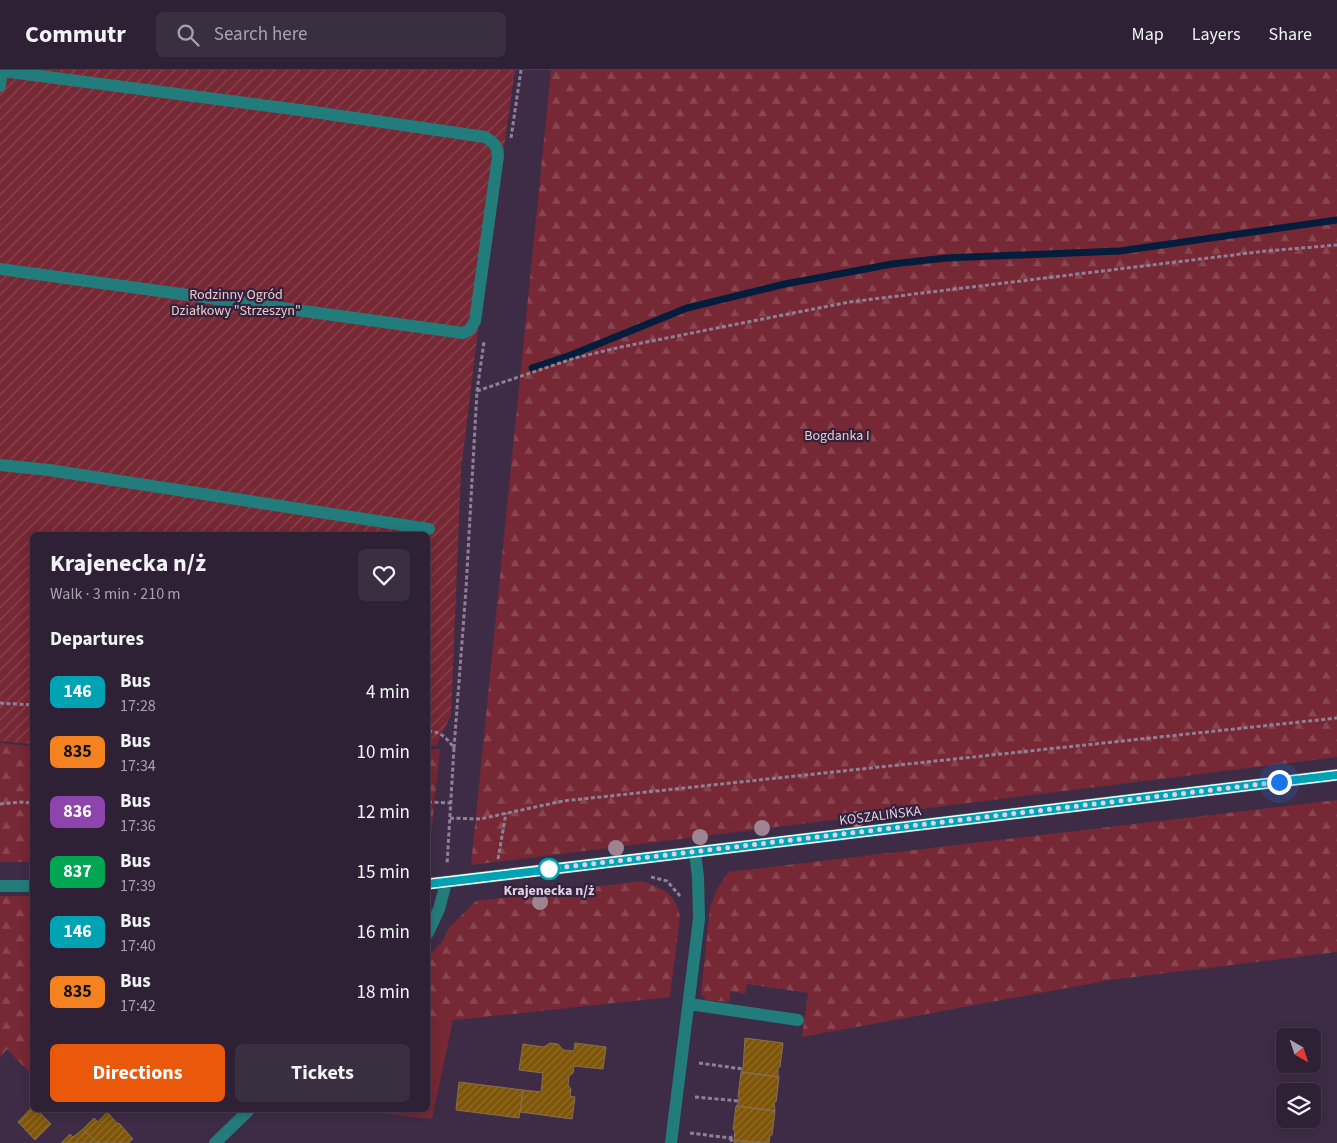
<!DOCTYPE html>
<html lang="en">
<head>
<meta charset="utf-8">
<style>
  body { margin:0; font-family:"Source Sans 3",sans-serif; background:#3a2e41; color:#f1f3f6; height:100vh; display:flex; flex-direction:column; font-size:19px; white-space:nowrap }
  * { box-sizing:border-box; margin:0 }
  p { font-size:16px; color:#a7a3ad }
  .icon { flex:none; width:28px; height:28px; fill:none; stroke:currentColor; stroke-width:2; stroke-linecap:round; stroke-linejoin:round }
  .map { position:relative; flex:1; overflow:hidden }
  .panel { position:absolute; left:30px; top:462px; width:400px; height:580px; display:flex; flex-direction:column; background:#2e2135; border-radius:8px; box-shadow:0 2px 12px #0003,0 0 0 1px #493e50 }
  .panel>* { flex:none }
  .badge { padding:0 10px; border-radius:8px; font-size:18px; line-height:32px }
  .needle { width:32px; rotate:141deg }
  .tools { position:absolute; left:1276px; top:958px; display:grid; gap:10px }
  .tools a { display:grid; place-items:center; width:45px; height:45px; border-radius:8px; background:#2e2135; box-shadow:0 2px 12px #0003,0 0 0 1px #493e50; font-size:25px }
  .you { position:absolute; width:25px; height:25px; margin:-12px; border:4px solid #fff; border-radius:50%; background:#1a73e8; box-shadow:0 0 0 8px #1a73e833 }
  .map>.badge { position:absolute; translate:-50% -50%; box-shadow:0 0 0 2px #fff }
  h2 { padding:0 20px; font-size:19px; line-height:45px }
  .round { display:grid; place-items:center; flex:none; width:52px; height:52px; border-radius:8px; background:#3a2e41 }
  .headline { display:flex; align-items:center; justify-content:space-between; height:85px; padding:0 20px }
  h1 { font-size:24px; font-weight:700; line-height:38px }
  .cta { display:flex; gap:10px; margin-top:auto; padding:10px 20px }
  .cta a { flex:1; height:58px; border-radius:8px; background:#ea580c; color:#fff; font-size:20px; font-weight:700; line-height:58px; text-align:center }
  .cta a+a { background:#3a2e41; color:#f1f3f6 }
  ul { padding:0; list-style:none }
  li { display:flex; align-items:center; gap:15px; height:60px; padding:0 20px }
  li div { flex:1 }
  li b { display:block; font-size:19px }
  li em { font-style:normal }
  li .badge { min-width:55px; font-weight:700; text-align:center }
  header { display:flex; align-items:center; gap:30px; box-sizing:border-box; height:70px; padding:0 25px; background:#2e2135; border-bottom:1px solid #493e50 }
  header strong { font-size:24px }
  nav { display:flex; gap:28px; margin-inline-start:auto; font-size:18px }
  .search { width:350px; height:45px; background:#3a2e41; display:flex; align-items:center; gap:12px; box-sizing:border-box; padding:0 18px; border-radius:8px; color:#a7a3ad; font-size:19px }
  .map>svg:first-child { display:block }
  .green { fill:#762834 }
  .forest { fill:url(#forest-firs) }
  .garden { fill:url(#garden-furrows) }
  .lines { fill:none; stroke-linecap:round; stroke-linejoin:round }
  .stream { stroke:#041d3c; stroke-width:7 }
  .building { fill:url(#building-hatch); stroke:#866f51 }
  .path { stroke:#8f8096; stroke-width:3; stroke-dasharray:4 2.5; stroke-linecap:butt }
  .minor { stroke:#237c7c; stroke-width:12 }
  .tree { fill:#9e8390 }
  .line-casing { stroke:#fff; stroke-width:11 }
  .line { stroke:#00a3b4; stroke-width:8 }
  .walk { stroke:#ded3e4; stroke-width:5; stroke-dasharray:0 9 }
  .stop-dot { fill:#fff; stroke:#00a3b4; stroke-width:2.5 }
  .labels { text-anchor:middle; stroke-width:4.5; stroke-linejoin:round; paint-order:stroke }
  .park-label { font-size:14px; fill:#eccacb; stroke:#34223c }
  .street-label { font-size:14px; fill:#ded3e4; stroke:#34223c }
  .stop-label { font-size:14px; font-weight:bold; fill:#ded3e4; stroke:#34223c }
</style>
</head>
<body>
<header>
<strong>Commutr</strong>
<div class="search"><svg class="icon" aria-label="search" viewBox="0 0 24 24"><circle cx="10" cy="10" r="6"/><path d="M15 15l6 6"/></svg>Search here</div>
<nav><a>Map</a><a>Layers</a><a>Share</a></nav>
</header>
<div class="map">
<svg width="1337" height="1073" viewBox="0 0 1337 1073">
  <defs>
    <pattern id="forest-firs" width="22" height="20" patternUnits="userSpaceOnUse" patternTransform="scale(1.25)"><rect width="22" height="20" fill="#762834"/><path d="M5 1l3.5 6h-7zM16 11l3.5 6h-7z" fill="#894651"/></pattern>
    <pattern id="garden-furrows" width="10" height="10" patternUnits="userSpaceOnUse" patternTransform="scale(1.25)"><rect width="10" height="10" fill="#762834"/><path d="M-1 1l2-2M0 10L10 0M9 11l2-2" fill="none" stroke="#894651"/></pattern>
    <pattern id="building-hatch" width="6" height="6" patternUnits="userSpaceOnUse" patternTransform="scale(1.25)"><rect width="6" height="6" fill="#7f5508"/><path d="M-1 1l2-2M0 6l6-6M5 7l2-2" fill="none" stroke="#916d2c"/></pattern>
  </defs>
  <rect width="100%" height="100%" fill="#3e2c47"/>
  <path class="green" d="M453 950 432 1049 351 1040H428V953Z"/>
  <path class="forest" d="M551 0H1337V687L471 795Z
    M0 673 32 676V792H0Z
    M428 679H440L428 795Z
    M1337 730V882L1110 910 802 967 808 923 747 914 745 924 731 921 729 932 706 930 701 924 710 838 716 821 728 802Z
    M642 811C663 819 676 823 680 847L670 927 428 953V886L442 872 449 858 476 831Z
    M0 826H32V1005L7 979 0 988Z"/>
  <path class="garden" d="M0 0H515L478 260 461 400 451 645 436 676H428V465H32V674L0 671Z"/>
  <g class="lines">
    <path class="stream" d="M532 298 571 285 687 238 785 214 828 206 892 194 946 188 1120 181 1337 150"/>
  </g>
  <path class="building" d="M745 968 783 973 780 997H778V1005L779 1007 741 1002 743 999Z
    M550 973 558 974 563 980 574 981 575 973 606 977 603 999 574 996 573 1003 569 1006 568 1015 571 1019 570 1026 575 1027 572 1049 520 1042 523 1020 541 1022 543 1003 519 1000 523 974 544 977Z
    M741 1002 779 1007 776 1032H774L775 1041 736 1036 738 1035 739 1027H738Z
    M459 1012 523 1020 519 1048 456 1040Z
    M736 1036 775 1041 772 1065H770L769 1073 734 1070 735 1060H733Z
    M32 1037V1040H37L51 1054 35 1070 18 1052Z
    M107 1042 118 1054 119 1053 133 1069 128 1073H97L83 1059 94 1048 98 1052Z
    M83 1059 97 1073H61L70 1064 73 1067Z
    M734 1070 762 1073H734Z"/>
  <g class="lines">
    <path class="path" d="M511 68 521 0
      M477 321 575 288 621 277 849 232 1266 181 1337 175
      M0 633 32 635
      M428 661C441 662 446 667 454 678L447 795
      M454 678 466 519 477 321 484 272
      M428 732 451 733
      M0 734 21 732 32 733
      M450 748 480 749 563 731 1337 648
      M498 789 506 743
      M651 807 667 811 680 826
      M699 993 743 999
      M695 1027 739 1031
      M690 1063 730 1068 735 1065
      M730 1068 733 1073"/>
    <path class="minor" d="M0 16 2 0
      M0 199 463 263 470 259 475 251 498 86C498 76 493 72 485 67L307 41 2 1
      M0 395 49 400 429 459
      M428 814 1337 705
      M0 816H32
      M428 863 439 839 446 813
      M689 934 798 950
      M215 1073 249 1040
      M671 1073 699 849 698 807 695 783"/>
  </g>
  <g class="tree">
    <circle cx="857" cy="749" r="8"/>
    <circle cx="762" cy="758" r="8"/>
    <circle cx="700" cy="767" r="8"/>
    <circle cx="616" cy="778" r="8"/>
    <circle cx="540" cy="832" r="8"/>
  </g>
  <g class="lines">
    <defs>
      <path id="line" d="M428 814 1337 705"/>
    </defs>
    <use href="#line" class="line-casing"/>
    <use href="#line" class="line"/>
    <path class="walk" d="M549 799 1279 712"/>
  </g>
  <circle class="stop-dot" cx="549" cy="799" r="10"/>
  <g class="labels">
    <g class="park-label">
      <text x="236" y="229">Rodzinny Ogród<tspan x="236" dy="16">Działkowy "Strzeszyn"</tspan></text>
      <text x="837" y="370">Bogdanka I</text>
    </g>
    <g class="street-label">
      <text transform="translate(880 745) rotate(-7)" y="5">KOSZALIŃSKA</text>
    </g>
    <g class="stop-label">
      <text x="549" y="825">Krajenecka n/ż</text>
    </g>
  </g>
</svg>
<div class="tools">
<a><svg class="needle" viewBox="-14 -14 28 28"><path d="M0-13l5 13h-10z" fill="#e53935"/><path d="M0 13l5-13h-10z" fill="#a7a3ad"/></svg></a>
<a><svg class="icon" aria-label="layers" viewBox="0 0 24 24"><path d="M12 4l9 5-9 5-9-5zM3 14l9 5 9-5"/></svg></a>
</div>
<div class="you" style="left:1279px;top:712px"></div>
<section class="panel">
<div class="headline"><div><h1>Krajenecka n/ż</h1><p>Walk · 3 min · 210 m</p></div><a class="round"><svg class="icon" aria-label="heart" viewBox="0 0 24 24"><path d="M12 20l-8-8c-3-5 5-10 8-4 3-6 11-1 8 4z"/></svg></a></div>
<h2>Departures</h2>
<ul>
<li><span class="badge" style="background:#00a3b4;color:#fff">146</span><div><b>Bus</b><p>17:28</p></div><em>4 min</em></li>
<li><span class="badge" style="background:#f58220;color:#111">835</span><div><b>Bus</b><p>17:34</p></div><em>10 min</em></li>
<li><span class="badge" style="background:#8e44ad;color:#fff">836</span><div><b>Bus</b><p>17:36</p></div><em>12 min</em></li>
<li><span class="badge" style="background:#00a651;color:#fff">837</span><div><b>Bus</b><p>17:39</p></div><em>15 min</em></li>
<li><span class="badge" style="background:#00a3b4;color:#fff">146</span><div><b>Bus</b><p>17:40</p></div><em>16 min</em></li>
<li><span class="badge" style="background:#f58220;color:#111">835</span><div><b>Bus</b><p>17:42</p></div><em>18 min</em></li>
</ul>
<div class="cta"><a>Directions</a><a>Tickets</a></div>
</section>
</div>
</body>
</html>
